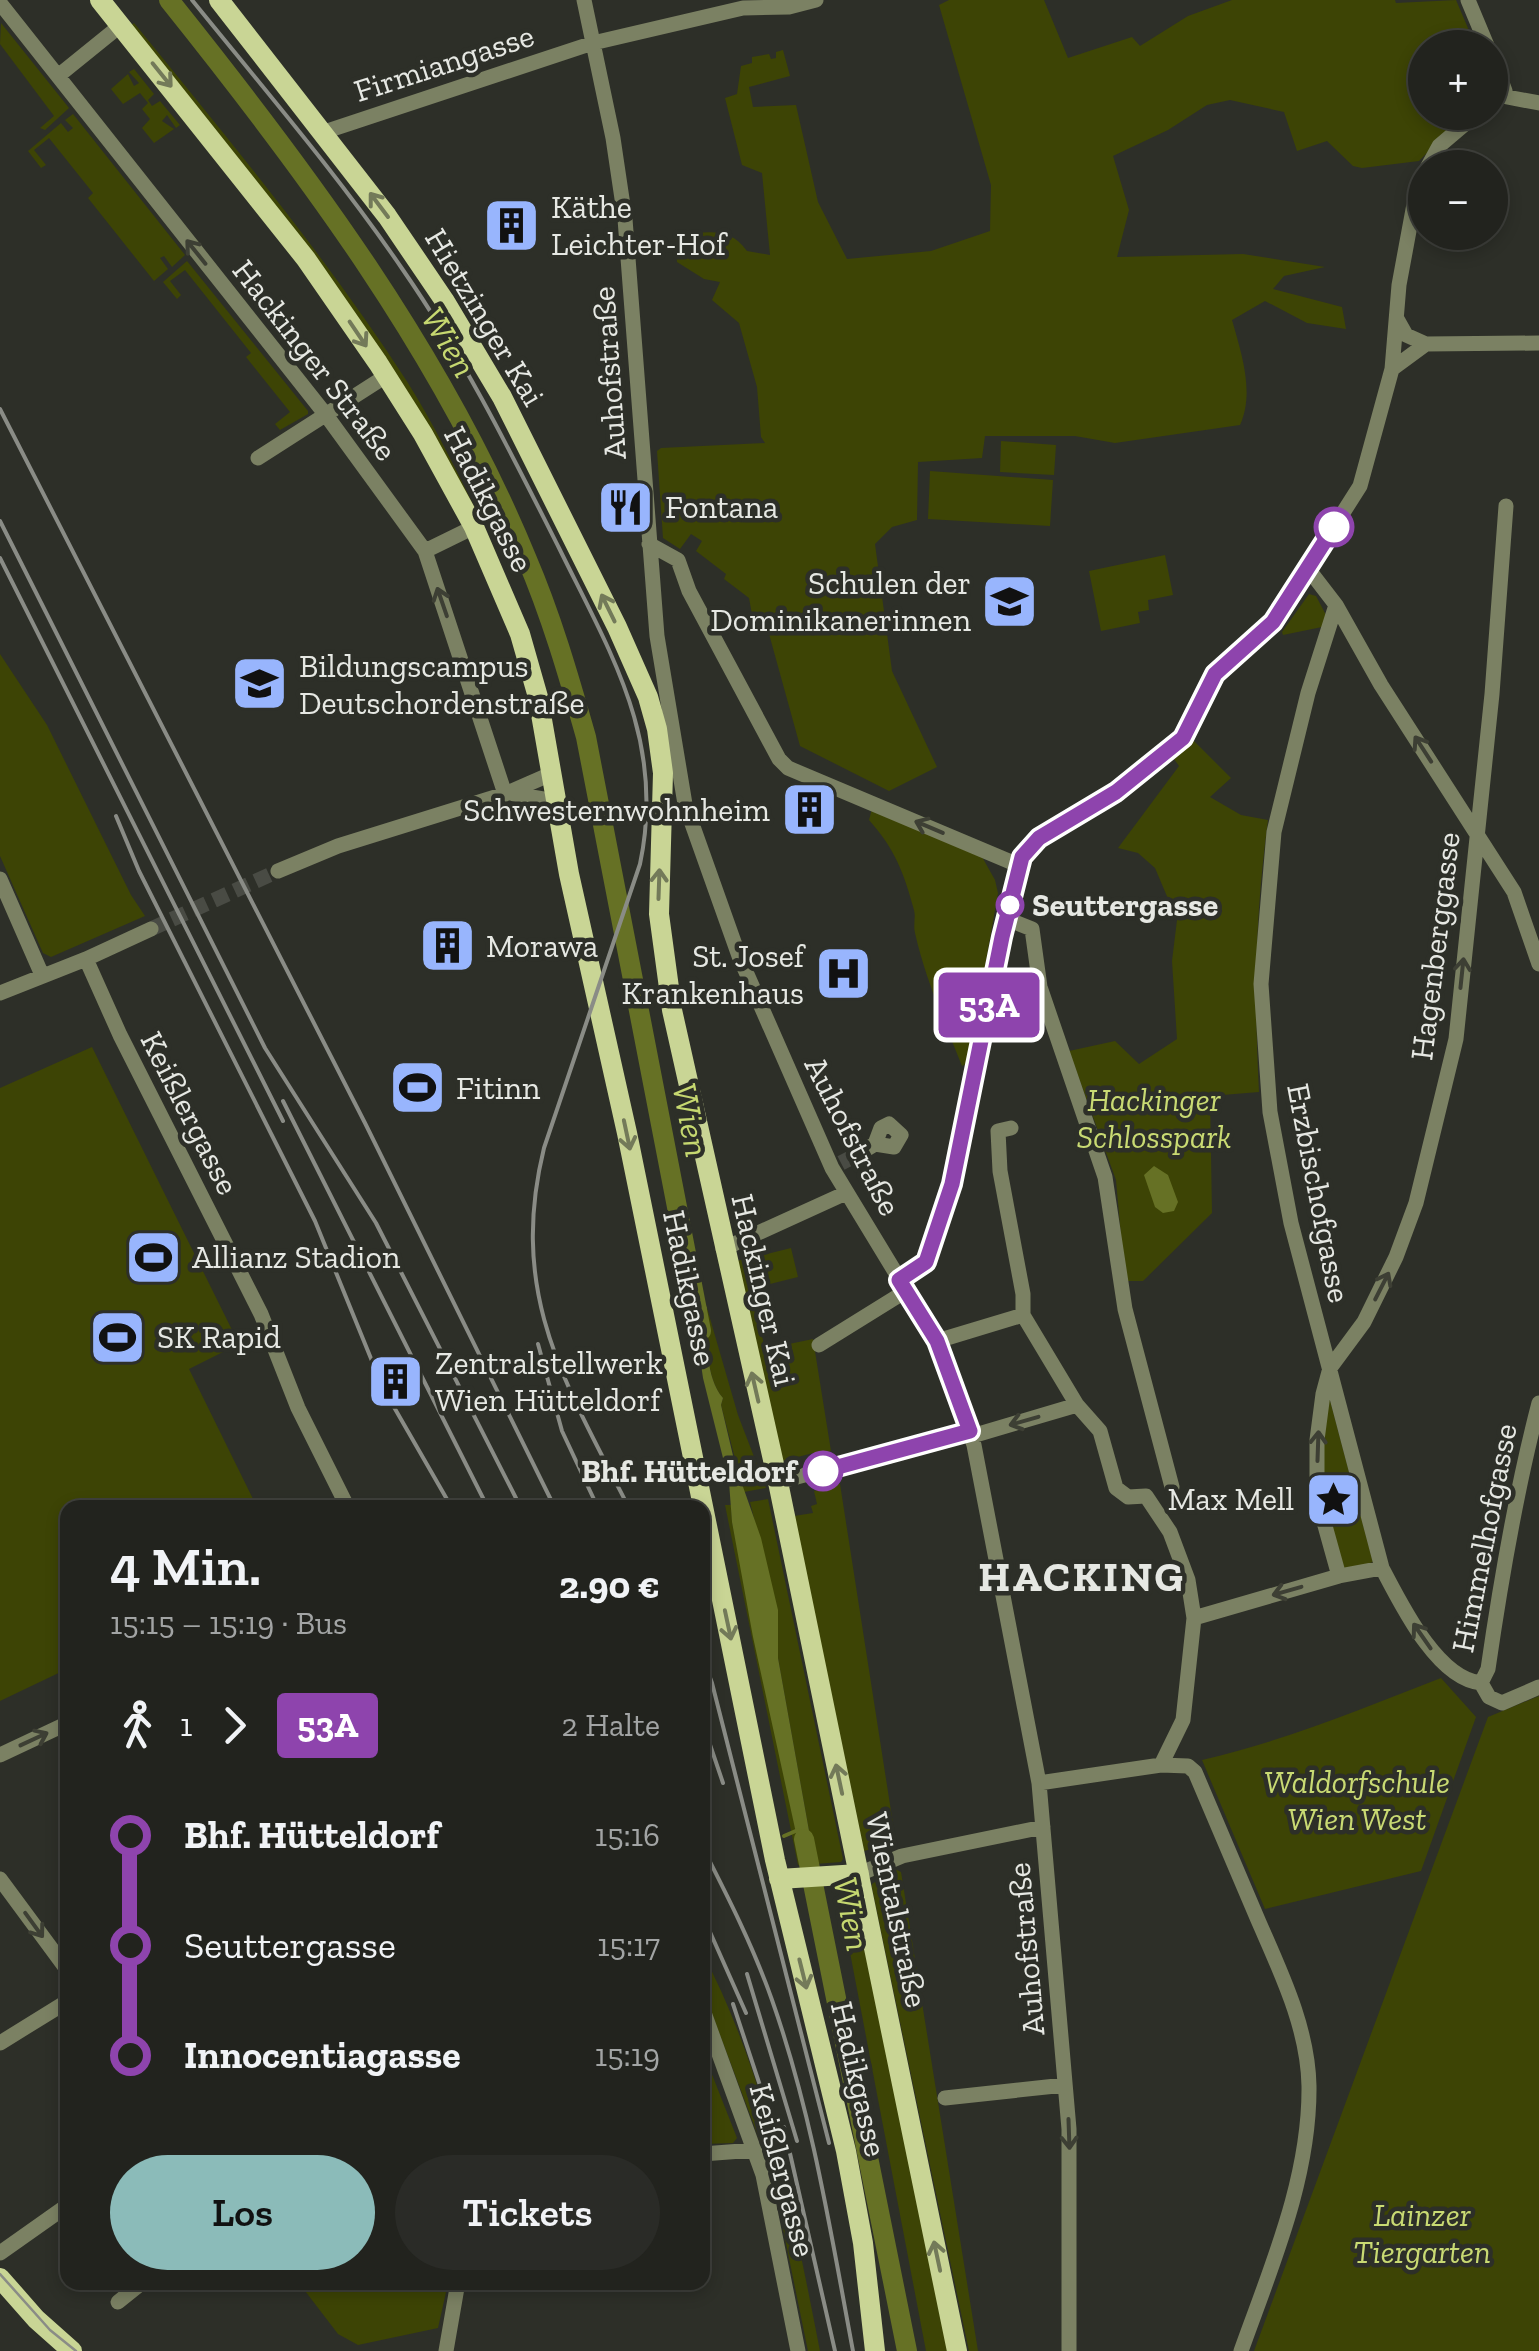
<!DOCTYPE html>
<html lang="de">
<head>
<meta charset="utf-8">
<style>
  body { margin:0; font-family:"Zilla Slab",serif; background:#2a2b27; color:#f1f3f6; height:100vh; display:flex; flex-direction:column; font-size:38px; white-space:nowrap }
  * { box-sizing:border-box; margin:0 }
  p { font-size:32px; color:#a2a4a4 }
  .icon { flex:none; width:55px; height:55px; fill:none; stroke:currentColor; stroke-width:2; stroke-linecap:round; stroke-linejoin:round }
  .map { position:relative; flex:1; overflow:hidden }
  .panel { position:absolute; left:60px; top:1500px; width:650px; height:790px; display:flex; flex-direction:column; background:#22231e; border-radius:20px; box-shadow:0 5px 15px #0003,0 0 0 2px #3f403c }
  .panel>* { flex:none }
  .badge { padding:0 20px; border-radius:8px; font-size:35px; line-height:65px }
  .tools { position:absolute; left:1408px; top:30px; display:grid; gap:20px }
  .tools a { display:grid; place-items:center; width:100px; height:100px; border-radius:50%; background:#22231e; box-shadow:0 5px 15px #0003,0 0 0 2px #3f403c; font-size:50px }
  .map>.badge { position:absolute; translate:-50% -50%; box-shadow:0 0 0 5px #fff }
  .legs { display:flex; align-items:center; gap:15px; height:110px; padding:0 50px; font-size:32px }
  .legs p { margin-inline-start:auto }
  .head { display:flex; align-items:center; justify-content:space-between; height:170px; padding:0 50px }
  h1 { font-size:55px; font-weight:600; line-height:75px }
  .primary-button { display:flex; gap:20px; margin-top:auto; padding:20px 50px }
  .primary-button a { flex:1; height:115px; border-radius:60px; background:#8bbbb9; color:#111; font-size:40px; font-weight:600; line-height:115px; text-align:center }
  .primary-button a+a { background:#2a2b27; color:#f1f3f6 }
  ul { padding:0 50px; list-style:none }
  li { display:flex; align-items:center; gap:35px; height:110px; font-size:38px }
  li i { display:grid; place-items:center; width:15px; height:100%; margin:0 12px; background:currentColor }
  li i::after { content:''; width:25px; height:25px; margin:-12px; border:8px solid; border-radius:50%; background:#22231e }
  li p { margin-inline-start:auto }
  li:first-child i { background:linear-gradient(#0000 50%,currentColor 0) }
  li:last-child i { background:linear-gradient(currentColor 50%,#0000 0) }
  .map>svg:first-child { display:block }
  .green { fill:#3d4405 }
  .water { fill:#667125 }
  .lines { fill:none; stroke-linecap:round; stroke-linejoin:round }
  .stream { stroke:#667125; stroke-width:4 }
  .river { stroke:#667125; stroke-width:20 }
  .minor-tunnel { stroke:#494b44; stroke-width:15; stroke-dasharray:15 8; stroke-linecap:butt }
  .minor { stroke:#7b8163; stroke-width:15 }
  .major { stroke:#c9d595; stroke-width:20 }
  .tram { stroke:#8a8c86; stroke-width:2.5 }
  .rail { stroke:#8a8c86; stroke-width:4 }
  .oneway { stroke:#737a59 }
  .oneway2 { stroke:#3d3f34 }
  .line-1-casing { stroke:#fff; stroke-width:22 }
  .line-1 { stroke:#8e44ad; stroke-width:15 }
  .stop-1-dot { fill:#fff; stroke:#8e44ad; stroke-width:5 }
  .labels { text-anchor:middle; stroke-width:9; stroke-linejoin:round; paint-order:stroke }
  .street-label { font-size:32px; fill:#e6e8e3; stroke:#2d2f28 }
  .poi-label { font-size:32px; fill:#e6e8e3; stroke:#2d2f28; text-anchor:start }
  .stop-label { font-size:32px; font-weight:bold; fill:#e6e8e3; stroke:#2d2f28; text-anchor:start }
  .park-label { font-size:32px; font-style:italic; fill:#c9da73; stroke:#2d2f28 }
  .water-label { font-size:35px; font-style:italic; fill:#c6d870; stroke:#2d2f28 }
  .district-label { font-size:42px; font-weight:bold; letter-spacing:2.5px; fill:#e6e8e3; stroke:#2d2f28 }
</style>
</head>
<body>
<div class="map">
<svg width="1539" height="2351" viewBox="0 0 1539 2351">
  <rect width="100%" height="100%" fill="#2d2f28"/>
  <path class="green" d="M949 0H1044L1068 58 1132 37 1140 46 1188 16 1232 0H1395L1396 3 1456 0 1476 47 1425 48V112L1466 113 1419 161 1362 168 1353 166 1327 141 1297 151 1284 112 1230 100 1207 105 1168 130 1113 156 1129 210 1117 257 1243 254 1325 267 1284 276 1273 289 1342 307 1346 329 1307 323 1265 301 1232 320C1241 352 1255 392 1240 425L1115 443 1075 436H985L982 458 918 462 917 520 892 527 875 544 892 671 937 767 889 791 800 746 766 623 760 624 758 619 753 620 749 598 724 579 726 574 696 551 702 541 691 534 680 549 663 538 657 451 661 448 765 443 761 437 757 387 739 323 712 300 720 282 704 279 677 262 675 235C705 234 727 224 747 251L770 255 762 173 742 165 725 98 737 94 741 66 752 63V57L769 54 771 59 776 58V52L783 50 790 76 749 87 753 107 796 105 818 202 847 259 931 251 990 231 991 185 939 5Z
    M1 23 69 108 45 130 40 128 54 116 0 44Z
    M134 23C229 140 326 256 408 383 443 439 471 501 500 560L477 514 129 27Z
    M134 69 154 94 148 100 152 106 160 101 180 125 176 128 167 115 162 121 174 129 154 143 142 128 150 119 142 109 148 103 140 93 123 104 111 89 128 74 134 86 139 83 129 72Z
    M73 114 185 255 172 267 164 256 160 258 168 269 154 281 88 198 93 193 49 138 34 150 46 165 41 168 28 151 61 123 68 132 73 128 65 120Z
    M187 261 308 411V414L280 430 275 424 290 412 246 357 251 353 185 270 170 281 181 295 177 299 163 282Z
    M1001 441 1056 445 1054 475 1000 472Z
    M930 471 1053 480 1050 526 928 519Z
    M1165 555 1173 595 1148 600 1149 610 1138 612 1140 623 1101 631 1089 571Z
    M1309 594 1316 596 1326 615 1322 627 1283 635 1282 632Z
    M0 654 47 725 131 895 145 916 51 957 43 953 0 856Z
    M1193 740 1231 778 1210 797 1241 815 1268 820C1255 916 1254 996 1259 1092L1210 1096 1212 1213 1143 1281H1125L1116 1180 1069 1051 1115 1041 1139 1064 1177 1039 1172 961 1177 920 1155 868 1138 853 1118 848 1179 766 1174 759Z
    M872 809 981 855 995 880 998 893 968 1063 962 1066C945 1023 925 978 915 933 913 925 916 917 914 910 904 873 895 849 869 820Z
    M92 1047 239 1344 189 1369 257 1507 68 1508 67 1669 0 1701V1088Z
    M791 1248 798 1277 754 1288 747 1259Z
    M744 1259 765 1349 813 1339 831 1451 827 1452 828 1458 820 1460 817 1452 782 1461 733 1262Z
    M707 1308 738 1415 766 1488 744 1492 721 1405 723 1398C705 1377 708 1340 704 1314Z
    M1327 1389 1373 1562 1345 1571 1321 1497Z
    M833 1483 840 1484 896 1843 890 1850 879 1852 875 1848 864 1851 794 1516 813 1513 811 1506 817 1504 814 1491 830 1487Z
    M768 1499 843 1859 841 1862 815 1864 778 1658 777 1611 750 1502Z
    M725 1505H731L732 1522 803 1865H798Z
    M1441 1678 1476 1717 1421 1871 1265 1909 1202 1760C1285 1741 1363 1708 1441 1678Z
    M1539 1696V2351H1254L1488 1717Z
    M895 1869 901 1872 978 2351H969L872 1888V1884Z
    M842 1897 851 1905 866 1956 949 2351H926L840 1900Z
    M702 1952C766 2073 794 2218 820 2351H808L771 2170 703 1990 705 1983Z
    M702 2049 737 2138 733 2143 703 2144Z
    M299 2283H448L438 2328 358 2345 338 2334Z"/>
  <path class="water" d="M1154 1166 1168 1175 1178 1202 1174 1211 1163 1213 1155 1207 1144 1175Z
    M704 1302 707 1308 704 1314C708 1341 705 1377 723 1398L721 1405 735 1464 761 1538 778 1610V1658L815 1864 803 1865 753 1637 732 1522 729 1482 703 1378 694 1316 688 1308Z"/>
  <g class="lines">
    <path class="stream" d="M784 1836 798 1830"/>
    <path class="river" d="M169 0C306 171 442 353 526 557 551 615 569 677 586 737L701 1331
      M804 1839 907 2351"/>
    <path class="minor-tunnel" d="M151 929 278 871
      M841 1163 860 1153"/>
    <path class="minor" d="M584 0 613 138 625 219 657 636 685 804 739 956 832 1168 937 1341 974 1445 1039 1783 1069 2129V2351
      M1468 0 1488 48
      M0 3 326 415 425 551 505 794
      M1490 51 1505 91 1490 105
      M58 76 121 25
      M1502 96 1539 103
      M324 132 593 43 743 8 789 7 816 0
      M1427 168 1439 146 1479 112
      M1397 319 1406 335 1426 344 1539 343
      M1392 369 1426 344
      M258 458 386 376
      M649 544 678 560 689 591 779 759 788 768 1018 865
      M425 551 474 527
      M1306 566 1336 605 1308 693 1274 832 1261 984 1270 1112 1291 1223 1382 1568C1401 1604 1437 1679 1481 1683
      M1336 605 1381 685 1514 892 1539 964
      M514 794 555 801
      M278 871 338 846 505 794 551 774
      M0 879 42 975
      M1007 919 1032 929 1040 987 1105 1177 1125 1309 1172 1487
      M86 959 120 1035 261 1314 298 1408 348 1508
      M0 993 86 959 151 929
      M1011 1128 998 1131 1000 1171 1023 1294V1315L1077 1405 1100 1431 1116 1488 1128 1497 1146 1496 1170 1532 1188 1580 1194 1618 1183 1720 1161 1765
      M860 1153 875 1144 894 1147 901 1135 889 1124 881 1128 875 1144
      M723 1249 846 1193
      M899 1280 926 1262 952 1184 1002 937 1022 857 1039 838 1117 792 1160 760 1183 737 1215 674 1273 623 1360 486 1392 369 1399 285 1414 204 1425 172
      M937 1341 1023 1315
      M819 1345 906 1291
      M972 1436 1077 1405
      M778 1482 970 1431
      M1339 1576 1317 1497V1440L1323 1394 1330 1368 1364 1322 1396 1257 1416 1203 1456 1039 1492 694 1506 506
      M1194 1618 1339 1576 1382 1568
      M1481 1683 1488 1669C1501 1579 1516 1491 1539 1403
      M1481 1683 1489 1697 1502 1703 1539 1687
      M0 1755 68 1723
      M1039 1783 1161 1765 1188 1766 1195 1772C1216 1822 1237 1871 1258 1920 1281 1973 1308 2028 1309 2086 1310 2178 1271 2267 1241 2351
      M859 1874 902 1856 1043 1827
      M0 1879 68 1971
      M702 2007 763 2175 798 2351
      M0 2043 68 2001
      M945 2098 1065 2085
      M702 2154 755 2150
      M0 2253 68 2205
      M118 2302 143 2282
      M446 2351 458 2282"/>
    <path class="major" d="M100 0 306 259 378 363 423 434 474 527 520 634 538 697 569 874 627 1133 775 1860 846 2151 863 2243 875 2351
      M219 0 387 216 444 300 502 397 617 627 648 697 657 729 663 773 659 914 672 1010 778 1482 957 2351
      M779 1879 859 1874
      M0 2278 36 2319 72 2351"/>
    <path class="tram" d="M0 2274 50 2330 76 2351"/>
    <path class="rail" d="M192 0C264 89 339 176 403 270 464 358 511 453 559 548 611 654 666 741 640 864L544 1148C508 1295 565 1382 629 1508
      M0 409 365 1123 555 1508
      M0 521 265 1048 376 1223 521 1508
      M0 558 283 1121
      M116 816 139 871 315 1221 383 1388 452 1508
      M283 1101 488 1508
      M538 1344 562 1431 598 1508
      M702 1656 712 1683 829 2143
      M702 1721 723 1783
      M702 1846C728 1897 753 1946 772 2000 812 2113 831 2234 853 2351
      M702 1914 746 2013
      M747 1974 797 2141
      M733 2004 780 2146
      M784 2127 835 2351"/>
  </g>
  <defs><path id="oneway-shaft" d="M-6 0H5M1.5-3L5.5 0L1.5 3" fill="none" stroke-width="1.6" stroke-linecap="round" stroke-linejoin="round" transform="scale(2.5)"/></defs>
  <g class="oneway">
    <use href="#oneway-shaft" transform="translate(162 75) rotate(51)"/>
    <use href="#oneway-shaft" transform="translate(379 205) rotate(-127)"/>
    <use href="#oneway-shaft" transform="translate(358 334) rotate(56)"/>
    <use href="#oneway-shaft" transform="translate(608 608) rotate(-116)"/>
    <use href="#oneway-shaft" transform="translate(659 884) rotate(-88)"/>
    <use href="#oneway-shaft" transform="translate(627 1135) rotate(78)"/>
    <use href="#oneway-shaft" transform="translate(755 1387) rotate(-103)"/>
    <use href="#oneway-shaft" transform="translate(728 1625) rotate(78)"/>
    <use href="#oneway-shaft" transform="translate(839 1779) rotate(-102)"/>
    <use href="#oneway-shaft" transform="translate(803 1974) rotate(76)"/>
    <use href="#oneway-shaft" transform="translate(937 2256) rotate(-102)"/>
  </g>
  <g class="oneway2">
    <use href="#oneway-shaft" transform="translate(196 252) rotate(-129)"/>
    <use href="#oneway-shaft" transform="translate(442 602) rotate(-109)"/>
    <use href="#oneway-shaft" transform="translate(1423 749) rotate(-123)"/>
    <use href="#oneway-shaft" transform="translate(929 827) rotate(-157)"/>
    <use href="#oneway-shaft" transform="translate(1462 973) rotate(-84)"/>
    <use href="#oneway-shaft" transform="translate(1382 1286) rotate(-63)"/>
    <use href="#oneway-shaft" transform="translate(1024 1421) rotate(164)"/>
    <use href="#oneway-shaft" transform="translate(1318 1446) rotate(-88)"/>
    <use href="#oneway-shaft" transform="translate(1287 1591) rotate(164)"/>
    <use href="#oneway-shaft" transform="translate(1422 1636) rotate(-125)"/>
    <use href="#oneway-shaft" transform="translate(34 1739) rotate(-25)"/>
    <use href="#oneway-shaft" transform="translate(34 1925) rotate(54)"/>
    <use href="#oneway-shaft" transform="translate(1069 2134) rotate(88)"/>
  </g>
  <g class="lines">
    <defs>
      <path id="line-1" d="M823 1471 970 1431 937 1341 899 1280 926 1262 952 1184 1002 937 1022 857 1039 838 1116 792 1183 738 1215 674 1273 622 1334 527"/>
    </defs>
    <use href="#line-1" class="line-1-casing"/>
    <use href="#line-1" class="line-1"/>
  </g>
  <defs>
    <symbol id="building-square" viewBox="-11 -11 22 22"><rect x="-9" y="-9" width="18" height="18" rx="4" fill="#98b5fd" stroke="#2d2f28"/><path d="M-4-6H4V6H1V3H-1V6H-4ZM-2.5-4.3h1.7v1.8h-1.7ZM.8-4.3h1.7v1.8H.8ZM-2.5-1h1.7V.8h-1.7ZM.8-1h1.7V.8H.8Z" fill="#111"/></symbol>
    <symbol id="restaurant-square" viewBox="-11 -11 22 22"><rect x="-9" y="-9" width="18" height="18" rx="4" fill="#98b5fd" stroke="#2d2f28"/><path d="M-5-6h1v4h1v-4h1v4h1v-4h1v5L-1.5 .5V6h-2V.5L-5-1ZM5-6V6H3V1.5H1.5Q1.5-4 5-6Z" fill="#111"/></symbol>
    <symbol id="school-square" viewBox="-11 -11 22 22"><rect x="-9" y="-9" width="18" height="18" rx="4" fill="#98b5fd" stroke="#2d2f28"/><path d="M0-5L7-2L0 1L-7-2ZM-4 1L0 2.5L4 1V4Q0 6-4 4Z" fill="#111"/></symbol>
    <symbol id="hospital-square" viewBox="-11 -11 22 22"><rect x="-9" y="-9" width="18" height="18" rx="4" fill="#98b5fd" stroke="#2d2f28"/><path d="M-5-5h3v3.5h4V-5h3V5h-3V1.5h-4V5h-3Z" fill="#111"/></symbol>
    <symbol id="stadium-square" viewBox="-11 -11 22 22"><rect x="-9" y="-9" width="18" height="18" rx="4" fill="#98b5fd" stroke="#2d2f28"/><path d="M0-5a6.5 5 0 1 0 0 10a6.5 5 0 1 0 0-10ZM-3.5-1.8h7v3.6h-7Z" fill="#111"/></symbol>
    <symbol id="sight-square" viewBox="-11 -11 22 22"><rect x="-9" y="-9" width="18" height="18" rx="4" fill="#98b5fd" stroke="#2d2f28"/><path d="M0-6L1.8-2.2L6-1.7L2.9 1.2L3.7 5.4L0 3.3L-3.7 5.4L-2.9 1.2L-6-1.7L-1.8-2.2Z" fill="#111"/></symbol>
  </defs>
  <g fill-rule="evenodd">
    <use href="#building-square" x="480" y="194" width="63" height="63"/>
    <use href="#restaurant-square" x="594" y="476" width="63" height="63"/>
    <use href="#school-square" x="978" y="570" width="63" height="63"/>
    <use href="#school-square" x="228" y="652" width="63" height="63"/>
    <use href="#building-square" x="778" y="778" width="63" height="63"/>
    <use href="#building-square" x="416" y="914" width="63" height="63"/>
    <use href="#hospital-square" x="812" y="942" width="63" height="63"/>
    <use href="#stadium-square" x="386" y="1056" width="63" height="63"/>
    <use href="#stadium-square" x="122" y="1226" width="63" height="63"/>
    <use href="#stadium-square" x="86" y="1306" width="63" height="63"/>
    <use href="#building-square" x="364" y="1350" width="63" height="63"/>
    <use href="#sight-square" x="1302" y="1468" width="63" height="63"/>
  </g>
  <g class="stop-1-dot">
    <circle cx="1334" cy="527" r="18"/>
    <circle cx="1010" cy="905" r="12"/>
    <circle cx="823" cy="1471" r="18"/>
  </g>
  <g class="labels">
    <g class="street-label">
      <text transform="translate(444 63) rotate(-18)" y="11">Firmiangasse</text>
      <text transform="translate(485 317) rotate(59)" y="11">Hietzinger Kai</text>
      <text transform="translate(315 360) rotate(52)" y="11">Hackinger Straße</text>
      <text transform="translate(609 373) rotate(-94)" y="11">Auhofstraße</text>
      <text transform="translate(489 499) rotate(63)" y="11">Hadikgasse</text>
      <text transform="translate(1435 946) rotate(-83)" y="11">Hagenberggasse</text>
      <text transform="translate(190 1113) rotate(63)" y="11">Keißlergasse</text>
      <text transform="translate(853 1136) rotate(63)" y="11">Auhofstraße</text>
      <text transform="translate(1319 1193) rotate(79)" y="11">Erzbischofgasse</text>
      <text transform="translate(690 1288) rotate(78)" y="11">Hadikgasse</text>
      <text transform="translate(764 1290) rotate(77)" y="11">Hackinger Kai</text>
      <text transform="translate(1484 1538) rotate(-79)" y="11">Himmelhofgasse</text>
      <text transform="translate(897 1910) rotate(78)" y="11">Wientalstraße</text>
      <text transform="translate(1026 1949) rotate(-95)" y="11">Auhofstraße</text>
      <text transform="translate(859 2079) rotate(77)" y="11">Hadikgasse</text>
      <text transform="translate(783 2170) rotate(75)" y="11">Keißlergasse</text>
    </g>
    <g class="poi-label">
      <text x="551" y="218">Käthe<tspan x="551" dy="37">Leichter-Hof</tspan></text>
      <text x="665" y="518">Fontana</text>
      <text x="971" y="594" text-anchor="end">Schulen der<tspan x="971" dy="37">Dominikanerinnen</tspan></text>
      <text x="299" y="677">Bildungscampus<tspan x="299" dy="37">Deutschordenstraße</tspan></text>
      <text x="770" y="821" text-anchor="end">Schwesternwohnheim</text>
      <text x="486" y="957">Morawa</text>
      <text x="804" y="967" text-anchor="end">St. Josef<tspan x="804" dy="37">Krankenhaus</tspan></text>
      <text x="456" y="1099">Fitinn</text>
      <text x="192" y="1268">Allianz Stadion</text>
      <text x="157" y="1348">SK Rapid</text>
      <text x="435" y="1374">Zentralstellwerk<tspan x="435" dy="37">Wien Hütteldorf</tspan></text>
      <text x="1294" y="1510" text-anchor="end">Max Mell</text>
    </g>
    <g class="stop-label">
      <text x="1032" y="916">Seuttergasse</text>
      <text x="796" y="1482" text-anchor="end">Bhf. Hütteldorf</text>
    </g>
    <g class="park-label">
      <text x="1154" y="1111">Hackinger<tspan x="1154" dy="37">Schlosspark</tspan></text>
      <text x="1357" y="1793">Waldorfschule<tspan x="1357" dy="37">Wien West</tspan></text>
      <text x="1422" y="2226">Lainzer<tspan x="1422" dy="37">Tiergarten</tspan></text>
    </g>
    <g class="water-label">
      <text transform="translate(449 342) rotate(59)" y="12">Wien</text>
      <text transform="translate(691 1120) rotate(79)" y="12">Wien</text>
      <text transform="translate(852 1914) rotate(79)" y="12">Wien</text>
    </g>
    <g class="district-label">
      <text x="1082" y="1591">HACKING</text>
    </g>
  </g>
</svg>
<div class="tools">
<a>+</a>
<a>−</a>
</div>
<b class="badge" style="left:989px;top:1005px;background:#8e44ad;color:#fff">53A</b>
<section class="panel">
<div class="head"><div><h1>4 Min.</h1><p>15:15 – 15:19 · Bus</p></div><b>2.90 €</b></div>
<div class="legs"><svg class="icon" aria-label="walk" viewBox="0 0 24 24"><circle cx="13" cy="4" r="2"/><path d="M13 8l-2 6 4 7M11 14l-3 7M7 12l3-4h3l4 4"/></svg>1<svg class="icon" aria-label="forward" viewBox="0 0 24 24"><path d="M9 5l7 7-7 7"/></svg><b class="badge" style="background:#8e44ad;color:#fff">53A</b><p>2 Halte</p></div>
<ul>
<li><i style="color:#8e44ad"></i><b>Bhf. Hütteldorf</b><p>15:16</p></li>
<li><i style="color:#8e44ad"></i><span>Seuttergasse</span><p>15:17</p></li>
<li><i style="color:#8e44ad"></i><b>Innocentiagasse</b><p>15:19</p></li>
</ul>
<div class="primary-button"><a>Los</a><a>Tickets</a></div>
</section>
</div>
</body>
</html>
